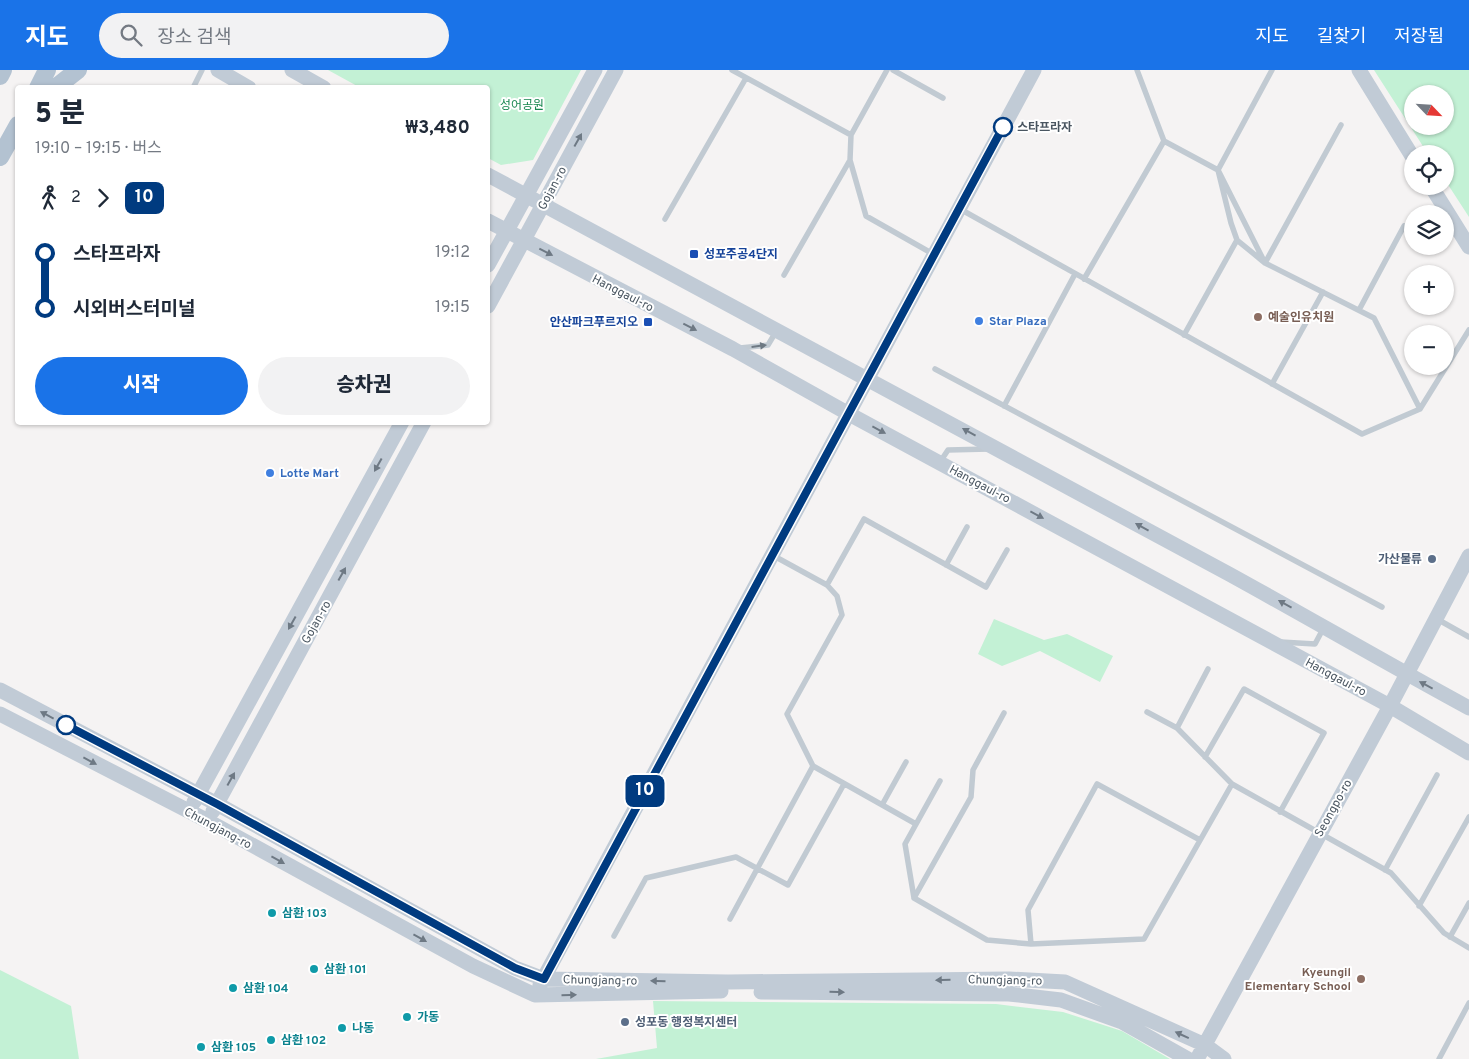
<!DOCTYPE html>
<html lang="ko">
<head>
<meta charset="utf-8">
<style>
  body { margin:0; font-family:Overpass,"Noto Sans KR",sans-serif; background:#f2f2f3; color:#1f2937; height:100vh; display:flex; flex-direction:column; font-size:19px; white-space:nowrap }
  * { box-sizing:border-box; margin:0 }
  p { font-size:16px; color:#747a83 }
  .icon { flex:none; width:28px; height:28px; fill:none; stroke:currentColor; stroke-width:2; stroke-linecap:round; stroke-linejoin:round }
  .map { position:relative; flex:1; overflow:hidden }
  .panel { position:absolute; left:15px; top:15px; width:475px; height:340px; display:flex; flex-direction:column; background:#fff; border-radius:5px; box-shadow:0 1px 4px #0004 }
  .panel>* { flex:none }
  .badge { padding:0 10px; border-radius:8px; font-size:18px; line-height:32px }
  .needle { width:32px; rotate:115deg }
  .controls { position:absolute; left:1404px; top:15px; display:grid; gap:10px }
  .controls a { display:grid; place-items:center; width:50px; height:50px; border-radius:50%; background:#fff; box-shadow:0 1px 4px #0004; font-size:25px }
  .map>.badge { position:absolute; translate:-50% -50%; box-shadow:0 0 0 2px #fff }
  .legs { display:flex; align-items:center; gap:8px; height:55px; padding:0 20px; font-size:16px }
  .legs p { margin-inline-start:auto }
  .overview { display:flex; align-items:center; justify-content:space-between; height:85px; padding:0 20px }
  h1 { font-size:28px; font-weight:800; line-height:38px }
  .action { display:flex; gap:10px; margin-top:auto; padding:10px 20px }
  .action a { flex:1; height:58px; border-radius:30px; background:#1a73e8; color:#fff; font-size:20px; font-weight:800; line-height:58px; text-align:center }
  .action a+a { background:#f2f2f3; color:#1f2937 }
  ul { padding:0 20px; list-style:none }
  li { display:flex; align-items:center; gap:18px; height:55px; font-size:19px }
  li i { display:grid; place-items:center; width:8px; height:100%; margin:0 6px; background:currentColor }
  li i::after { content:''; width:12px; height:12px; margin:-6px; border:4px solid; border-radius:50%; background:#fff }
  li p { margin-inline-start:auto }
  li:first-child i { background:linear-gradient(#0000 50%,currentColor 0) }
  li:last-child i { background:linear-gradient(currentColor 50%,#0000 0) }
  header { display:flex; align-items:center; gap:30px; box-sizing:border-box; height:70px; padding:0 25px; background:#1a73e8; color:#fff }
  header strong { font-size:24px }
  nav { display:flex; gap:28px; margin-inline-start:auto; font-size:18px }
  .search { width:350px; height:45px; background:#f2f2f3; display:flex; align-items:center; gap:12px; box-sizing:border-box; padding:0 18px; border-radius:28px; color:#747a83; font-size:19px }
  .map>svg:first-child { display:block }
  .green { fill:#c3f1d5; fill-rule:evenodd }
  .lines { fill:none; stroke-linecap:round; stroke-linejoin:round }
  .lane { stroke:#c1cad2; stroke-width:5.5 }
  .secondary { stroke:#c1cbd6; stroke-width:15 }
  .primary { stroke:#b3c2d1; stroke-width:18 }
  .oneway { fill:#6e7984 }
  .oneway2 { fill:#6e7983 }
  .line-1-casing { stroke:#fff; stroke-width:11 }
  .line-1 { stroke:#003b80; stroke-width:8 }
  .stop-1-dot { fill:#fff; stroke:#003b80; stroke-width:2.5 }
  .transit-dot { fill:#1a4fb4; stroke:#fff; stroke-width:2 }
  .education-dot { fill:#8d6e63; stroke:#fff; stroke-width:2 }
  .shop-dot { fill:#3f7fe0; stroke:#fff; stroke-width:2 }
  .service-dot { fill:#5c6f8a; stroke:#fff; stroke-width:2 }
  .culture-dot { fill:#0f9aa8; stroke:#fff; stroke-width:2 }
  .labels { text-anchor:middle; stroke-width:4; stroke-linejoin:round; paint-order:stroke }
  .park-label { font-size:12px; fill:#17864f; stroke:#fff }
  .stop-label { font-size:12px; font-weight:bold; fill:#4a5661; stroke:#fff; text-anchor:start }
  .street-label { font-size:12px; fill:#4a5661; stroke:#fff }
  .transit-label { font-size:12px; font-weight:bold; fill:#164399; stroke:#fff; text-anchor:start }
  .education-label { font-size:12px; font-weight:bold; fill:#785e54; stroke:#fff; text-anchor:start }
  .shop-label { font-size:12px; font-weight:bold; fill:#366cbe; stroke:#fff; text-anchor:start }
  .service-label { font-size:12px; font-weight:bold; fill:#4e5e75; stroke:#fff; text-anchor:end }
  .culture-label { font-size:12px; font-weight:bold; fill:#0d838f; stroke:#fff; text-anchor:start }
</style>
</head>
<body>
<header>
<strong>지도</strong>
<div class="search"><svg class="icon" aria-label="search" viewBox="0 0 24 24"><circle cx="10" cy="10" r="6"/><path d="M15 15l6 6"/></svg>장소 검색</div>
<nav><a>지도</a><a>길찾기</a><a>저장됨</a></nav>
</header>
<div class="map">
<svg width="1469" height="989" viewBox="0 0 1469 989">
  <rect width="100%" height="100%" fill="#f5f3f3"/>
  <path class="green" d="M328 0H581L533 90 501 95 488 88V18L359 17Z
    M1374 0H1469V147L1445 110V84H1428ZM1412 24H1445V56H1412Z
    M994 549 1044 570 1067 564 1113 586 1100 612 1040 581 1002 596 978 584Z
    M0 900 71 936 79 989H0Z
    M653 931 996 934 1063 942 1122 961 1170 989H596L657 978Z"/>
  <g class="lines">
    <path class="lane" d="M732 0 851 65 887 0
      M893 0 943 28
      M1137 0 1164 71
      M193 18 202 0
      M1341 55 1265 193 1374 248 1420 339
      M851 65 850 90 866 146 933 184
      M960 139 1362 364 1420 339 1469 260
      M665 149 746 8
      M1264 191 1218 100 1272 0
      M784 205 850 90
      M1084 209 1164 71 1218 100 1231 153 1237 170 1265 193
      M1359 240 1404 156
      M1184 265 1237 170
      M740 278 768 275 777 260
      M935 299 1382 537
      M1272 314 1323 222
      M1004 336 1075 204
      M940 392 948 380 989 379
      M774 486 827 515 837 526 842 545 787 644 813 696 916 754
      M946 495 967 457
      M827 515 864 449 986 517 1007 480
      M1437 549 1469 567
      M1281 572 1315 574 1323 559
      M1147 642 1177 658 1232 714 1391 803 1444 863 1469 878
      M1004 643 973 700 971 727 914 828 987 870 1031 874 1144 869 1232 714
      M1177 658 1208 599
      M1205 687 1244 619 1324 663 1280 742
      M882 735 906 692
      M1385 800 1437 705
      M914 828 905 774 940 711
      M1419 836 1469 747
      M730 849 813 696
      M614 866 646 808 736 787 788 815 844 714
      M1450 867 1469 833
      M1031 874 1028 840 1097 714 1200 770
      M1439 989 1469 933"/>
    <path class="secondary" d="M218 0 249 18
      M292 0 324 18
      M1359 0 1412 86
      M488 105C735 237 982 370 1229 504 1309 548 1388 594 1469 638
      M1431 116 1469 177
      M488 151 733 279 849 344 1390 636 1469 683
      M488 195 595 0
      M488 236 616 0
      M0 620 217 734 515 898 544 909 728 912 1009 909 1065 912 1205 975 1224 989
      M0 644 208 751 473 896 535 925 721 921
      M194 732 402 352
      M213 741 424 352
      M540 915 1034 0
      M761 922 1009 924 1061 930 1122 952 1188 989
      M1197 989 1390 636 1469 486"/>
    <path class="primary" d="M0 6 3 0
      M38 18 47 0
      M55 18 78 0
      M0 87 18 55"/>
  </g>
  <defs><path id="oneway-solid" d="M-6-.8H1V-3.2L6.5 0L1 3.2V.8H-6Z" transform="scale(1.25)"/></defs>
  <g class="oneway">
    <use href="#oneway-solid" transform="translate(578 70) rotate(-61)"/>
    <use href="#oneway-solid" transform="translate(546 182) rotate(27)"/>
    <use href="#oneway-solid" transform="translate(690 257) rotate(27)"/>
    <use href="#oneway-solid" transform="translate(879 360) rotate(28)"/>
    <use href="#oneway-solid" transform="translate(969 362) rotate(-151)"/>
    <use href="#oneway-solid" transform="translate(378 395) rotate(119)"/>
    <use href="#oneway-solid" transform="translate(1037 445) rotate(28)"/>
    <use href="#oneway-solid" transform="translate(1142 457) rotate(-151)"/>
    <use href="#oneway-solid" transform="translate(342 504) rotate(-61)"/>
    <use href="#oneway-solid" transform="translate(1285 534) rotate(-151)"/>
    <use href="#oneway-solid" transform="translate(292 553) rotate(119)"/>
    <use href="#oneway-solid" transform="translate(1426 615) rotate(-152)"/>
    <use href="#oneway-solid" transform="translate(47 645) rotate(-152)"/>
    <use href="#oneway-solid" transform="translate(90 691) rotate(28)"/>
    <use href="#oneway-solid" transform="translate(231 709) rotate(-61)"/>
    <use href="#oneway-solid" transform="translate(278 790) rotate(29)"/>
    <use href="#oneway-solid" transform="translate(420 868) rotate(29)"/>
    <use href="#oneway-solid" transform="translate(943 910) rotate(179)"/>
    <use href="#oneway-solid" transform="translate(658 911) rotate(-179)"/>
    <use href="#oneway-solid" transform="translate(837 922) rotate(1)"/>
    <use href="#oneway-solid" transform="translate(569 925) rotate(-1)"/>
    <use href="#oneway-solid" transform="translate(1182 965) rotate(-155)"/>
  </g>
  <use class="oneway2" href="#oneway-solid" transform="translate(759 276) rotate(-7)"/>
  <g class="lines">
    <defs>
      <path id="line-1" d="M66 655 217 734 515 898 544 909 1003 57"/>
    </defs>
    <use href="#line-1" class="line-1-casing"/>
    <use href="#line-1" class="line-1"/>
  </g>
  <g class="stop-1-dot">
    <circle cx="1003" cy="57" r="9"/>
    <circle cx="66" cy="655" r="9"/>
  </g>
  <g class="transit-dot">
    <rect x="689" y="179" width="10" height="10" rx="2.5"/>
    <rect x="643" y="247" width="10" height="10" rx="2.5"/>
  </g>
  <g class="education-dot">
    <circle cx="1258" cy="247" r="5"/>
    <circle cx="1361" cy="909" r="5"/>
  </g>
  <g class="shop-dot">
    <circle cx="979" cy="251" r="5"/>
    <circle cx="270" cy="403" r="5"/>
  </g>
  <g class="service-dot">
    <circle cx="1432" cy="489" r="5"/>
    <circle cx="625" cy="952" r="5"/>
  </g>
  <g class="culture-dot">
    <circle cx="272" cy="843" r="5"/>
    <circle cx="314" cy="899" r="5"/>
    <circle cx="233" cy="918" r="5"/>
    <circle cx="407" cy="947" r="5"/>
    <circle cx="342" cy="958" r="5"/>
    <circle cx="271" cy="970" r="5"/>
    <circle cx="201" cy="977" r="5"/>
  </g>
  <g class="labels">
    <g class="park-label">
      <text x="522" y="39">성어공원</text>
    </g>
    <g class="stop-label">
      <text x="1017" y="61">스타프라자</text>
    </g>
    <g class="street-label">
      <text transform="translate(552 118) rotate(-62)" y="4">Gojan-ro</text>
      <text transform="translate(623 223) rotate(27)" y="4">Hanggaul-ro</text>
      <text transform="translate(980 414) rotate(28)" y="4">Hanggaul-ro</text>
      <text transform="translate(316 552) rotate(-61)" y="4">Gojan-ro</text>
      <text transform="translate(1336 607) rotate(28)" y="4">Hanggaul-ro</text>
      <text transform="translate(1333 738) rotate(-61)" y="4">Seongpo-ro</text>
      <text transform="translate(218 758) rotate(28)" y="4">Chungjang-ro</text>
      <text transform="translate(600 910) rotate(1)" y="4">Chungjang-ro</text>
      <text transform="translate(1005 910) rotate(1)" y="4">Chungjang-ro</text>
    </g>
    <g class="transit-label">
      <text x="704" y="188">성포주공4단지</text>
      <text x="638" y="256" text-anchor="end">안산파크푸르지오</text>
    </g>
    <g class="education-label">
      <text x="1268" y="251">예술인유치원</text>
      <text x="1351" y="906" text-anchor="end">Kyeungil<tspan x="1351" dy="14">Elementary School</tspan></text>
    </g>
    <g class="shop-label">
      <text x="989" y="255">Star Plaza</text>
      <text x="280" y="407">Lotte Mart</text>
    </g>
    <g class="service-label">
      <text x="1422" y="493">가산물류</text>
      <text x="635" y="956" text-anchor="start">성포동 행정복지센터</text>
    </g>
    <g class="culture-label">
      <text x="282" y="847">삼환 103</text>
      <text x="324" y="903">삼환 101</text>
      <text x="243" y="922">삼환 104</text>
      <text x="417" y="951">가동</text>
      <text x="352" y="962">나동</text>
      <text x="281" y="974">삼환 102</text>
      <text x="211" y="981">삼환 105</text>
    </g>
  </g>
</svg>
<div class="controls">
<a><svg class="needle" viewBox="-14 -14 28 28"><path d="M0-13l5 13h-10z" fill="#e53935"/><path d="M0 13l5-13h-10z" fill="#747a83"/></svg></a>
<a><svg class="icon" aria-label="locate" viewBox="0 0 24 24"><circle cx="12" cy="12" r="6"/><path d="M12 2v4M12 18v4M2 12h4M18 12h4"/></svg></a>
<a><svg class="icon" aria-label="layers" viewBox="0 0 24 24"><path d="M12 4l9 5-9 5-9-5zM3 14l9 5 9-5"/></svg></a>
<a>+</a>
<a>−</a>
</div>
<b class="badge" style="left:645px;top:721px;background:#003b80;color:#fff">10</b>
<section class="panel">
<div class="overview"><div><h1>5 분</h1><p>19:10 – 19:15 · 버스</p></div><b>₩3,480</b></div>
<div class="legs"><svg class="icon" aria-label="walk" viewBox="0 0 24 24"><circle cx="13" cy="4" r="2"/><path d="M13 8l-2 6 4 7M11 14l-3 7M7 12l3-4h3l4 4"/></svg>2<svg class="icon" aria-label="forward" viewBox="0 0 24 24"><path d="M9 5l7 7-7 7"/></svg><b class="badge" style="background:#003b80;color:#fff">10</b></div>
<ul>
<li><i style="color:#003b80"></i><b>스타프라자</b><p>19:12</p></li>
<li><i style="color:#003b80"></i><b>시외버스터미널</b><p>19:15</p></li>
</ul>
<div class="action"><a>시작</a><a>승차권</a></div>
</section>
</div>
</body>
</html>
